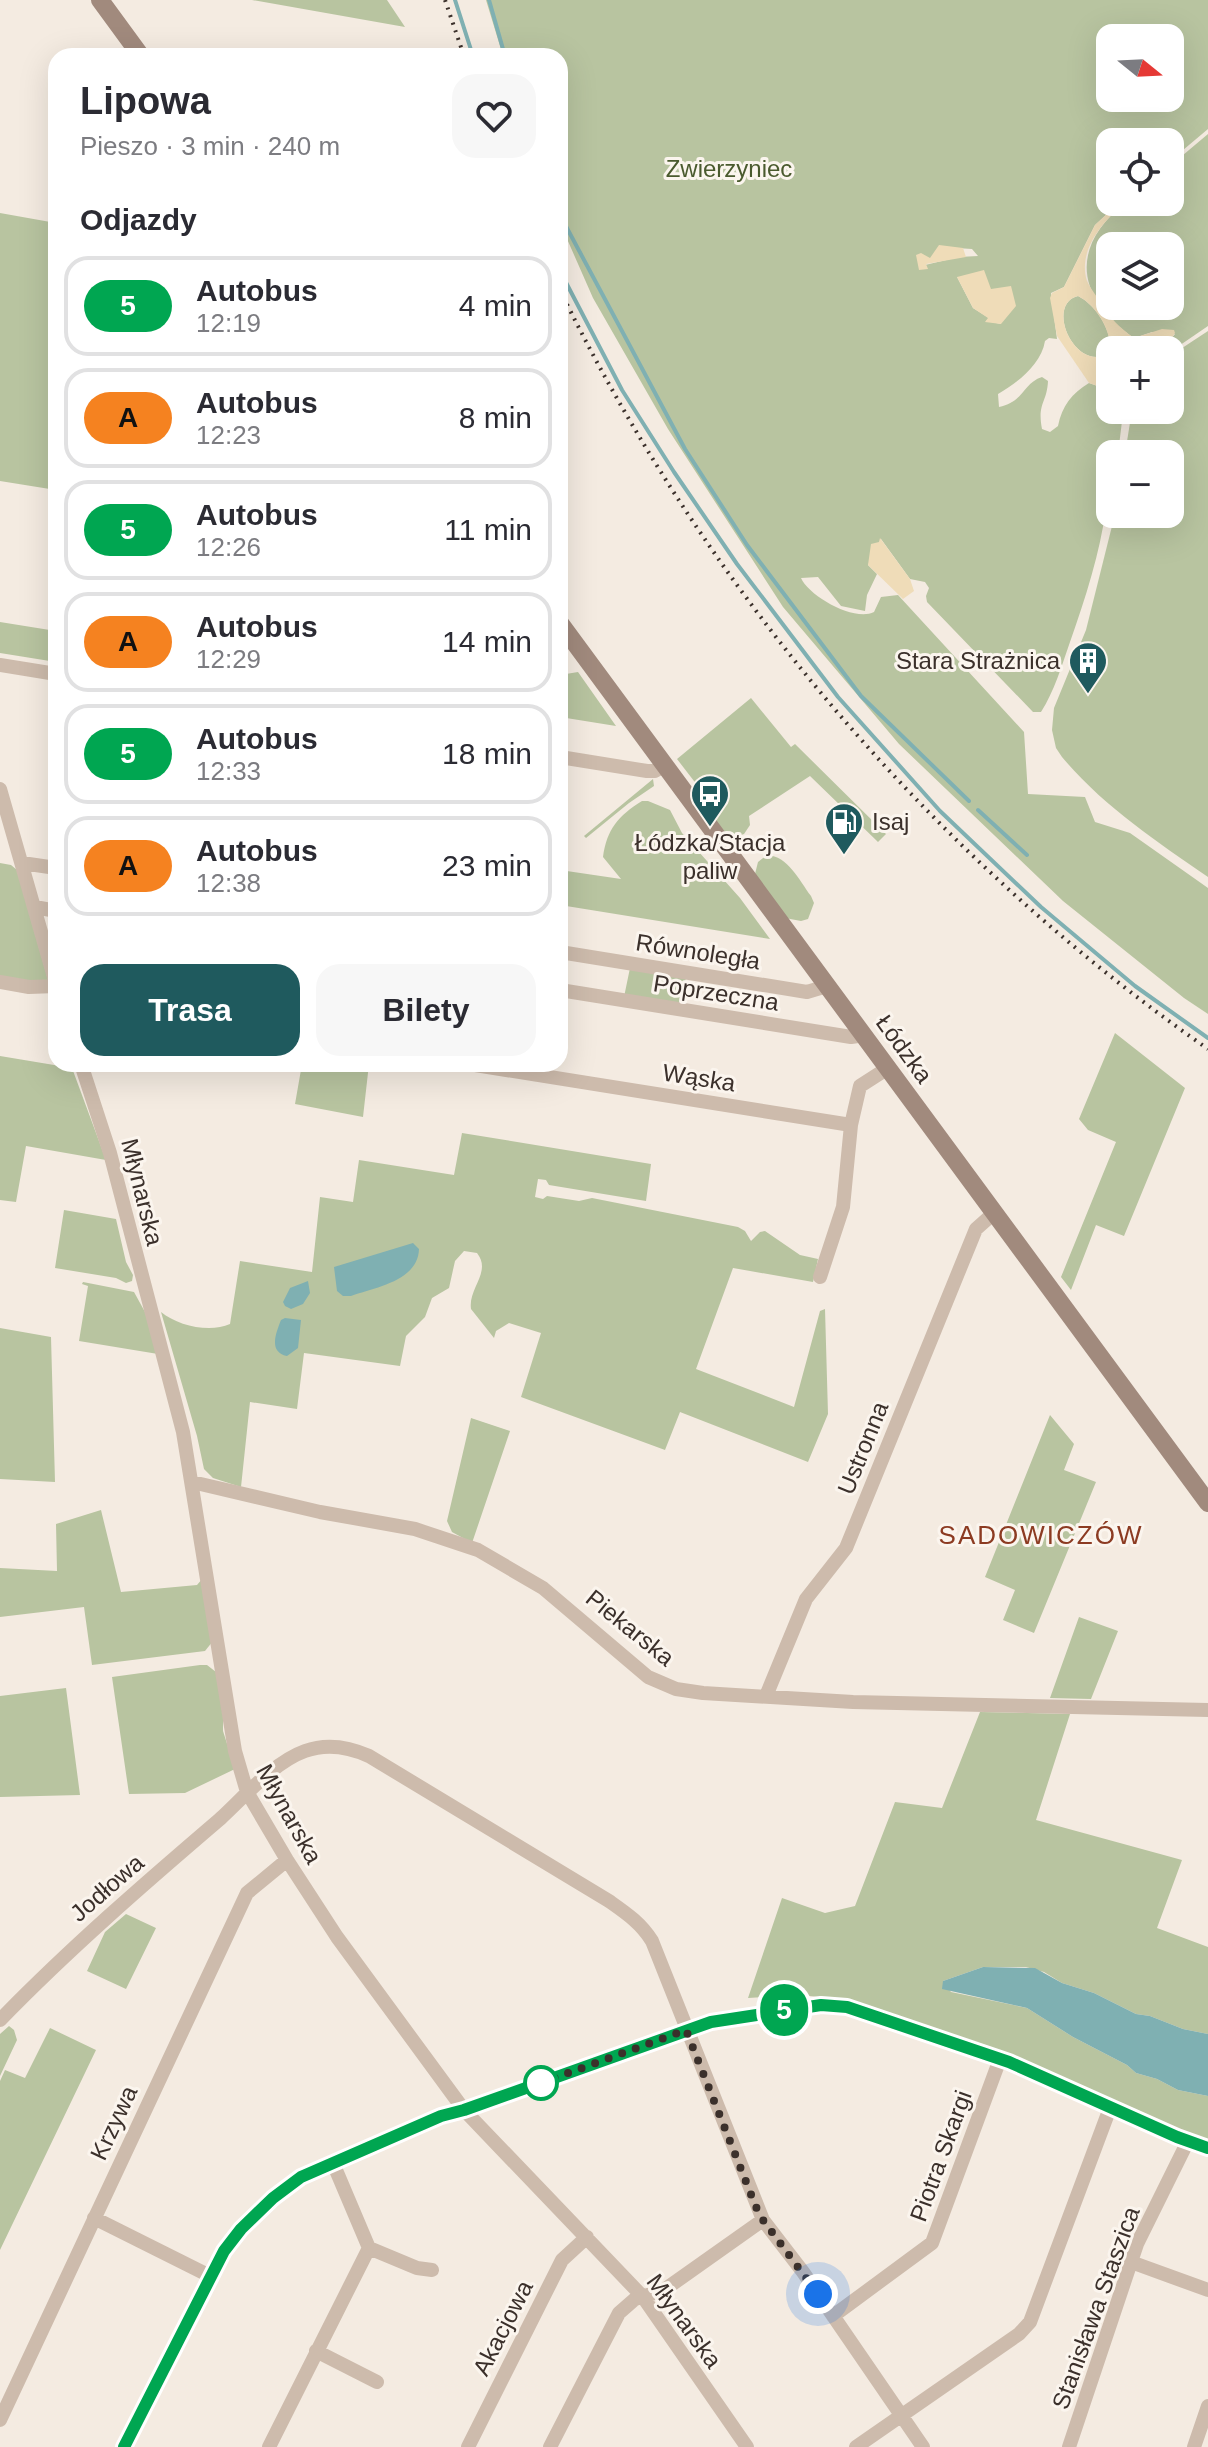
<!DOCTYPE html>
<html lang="pl">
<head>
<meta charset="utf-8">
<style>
  body { margin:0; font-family:Helvetica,sans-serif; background:#f7f7f7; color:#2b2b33; height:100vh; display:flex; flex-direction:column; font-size:30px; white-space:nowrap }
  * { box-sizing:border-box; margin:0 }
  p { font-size:26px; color:#7c7c81 }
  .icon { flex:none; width:44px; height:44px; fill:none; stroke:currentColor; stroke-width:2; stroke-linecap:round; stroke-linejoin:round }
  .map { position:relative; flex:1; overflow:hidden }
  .panel { position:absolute; left:48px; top:48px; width:520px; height:1024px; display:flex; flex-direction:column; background:#fff; border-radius:24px; box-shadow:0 8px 32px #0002 }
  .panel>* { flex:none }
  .badge { padding:0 16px; border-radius:26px; font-size:28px; line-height:52px }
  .needle { width:52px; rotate:108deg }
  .fabs { position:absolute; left:1096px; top:24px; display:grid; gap:16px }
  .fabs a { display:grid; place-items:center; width:88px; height:88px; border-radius:16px; background:#fff; box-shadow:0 8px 32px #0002; font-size:40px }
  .you { position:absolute; width:40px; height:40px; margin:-20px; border:6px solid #fff; border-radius:50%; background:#1a73e8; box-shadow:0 0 0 12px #1a73e833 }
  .map>.badge { position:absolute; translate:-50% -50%; box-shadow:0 0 0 4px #fff }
  h2 { padding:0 32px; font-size:30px; line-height:72px }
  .round { display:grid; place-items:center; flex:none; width:84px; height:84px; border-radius:24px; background:#f7f7f7 }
  .head { display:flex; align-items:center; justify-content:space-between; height:136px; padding:0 32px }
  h1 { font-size:38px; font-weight:700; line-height:60px }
  .primary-button { display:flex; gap:16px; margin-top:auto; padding:16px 32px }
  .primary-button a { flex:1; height:92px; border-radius:24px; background:#1f5a5e; color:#fff; font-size:32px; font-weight:700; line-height:92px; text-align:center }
  .primary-button a+a { background:#f7f7f7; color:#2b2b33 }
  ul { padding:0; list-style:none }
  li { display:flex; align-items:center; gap:24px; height:100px; margin:0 16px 12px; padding:0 16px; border:4px solid #e1e1e2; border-radius:24px }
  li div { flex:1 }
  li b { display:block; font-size:30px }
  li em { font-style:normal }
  li .badge { min-width:88px; font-weight:700; text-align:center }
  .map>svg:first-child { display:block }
  .green { fill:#b8c4a0; fill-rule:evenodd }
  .sand { fill:#efdcb8; fill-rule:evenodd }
  .water { fill:#7fb0b2 }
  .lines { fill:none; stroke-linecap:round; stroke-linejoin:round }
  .stream { stroke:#7fb0b2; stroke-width:4 }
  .minor { stroke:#cdbbac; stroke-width:14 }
  .secondary { stroke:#a18a7d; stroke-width:18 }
  .rail { stroke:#3b302b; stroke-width:4; stroke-dasharray:2 6; stroke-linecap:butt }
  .line-casing { stroke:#fff; stroke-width:18 }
  .line { stroke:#00a651; stroke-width:12 }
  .walk { stroke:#3b302b; stroke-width:8; stroke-dasharray:0 14.4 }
  .stop-dot { fill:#fff; stroke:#00a651; stroke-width:4 }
  .labels { text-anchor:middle; stroke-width:6; stroke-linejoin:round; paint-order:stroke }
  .park-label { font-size:24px; fill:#4a5a2e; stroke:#fbf5ee }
  .poi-label { font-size:24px; fill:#3b302b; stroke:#fbf5ee; text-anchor:end }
  .street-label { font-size:24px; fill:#3b302b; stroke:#fbf5ee }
  .neighbourhood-label { font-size:26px; letter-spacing:2px; fill:#8c3b22; stroke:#fbf5ee }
</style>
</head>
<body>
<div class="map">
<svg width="1208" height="2447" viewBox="0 0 1208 2447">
  <rect width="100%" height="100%" fill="#f4ebe1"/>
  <path class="green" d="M252 0H387L405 27Z
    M486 0H1208V129L1170 161V142H1110V202H1120L1095 225 1064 287 1051 293 1057 339 1049 338 1045 341C1041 365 1017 383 998 394L999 407C1025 401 1023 383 1042 377L1048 381C1047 403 1037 403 1042 429L1050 432 1058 426C1062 406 1072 393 1089 383L1106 389 1110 394V410H1121L1123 413 1118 454H1110C1110 520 1092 580 1070 642 1062 665 1054 692 1041 712H1033L927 602 926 596 929 588 925 582 910 579 881 539 868 565 877 574 867 595 865 611 841 606 818 577 801 578C809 596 854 622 874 612L881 597 898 595 1024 732 1028 794 1085 797 1095 822 1130 833 1208 888V1014L1184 998 1063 901 899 744 783 607 668 429 593 298 560 223V56H503ZM1110 38H1170V98H1110ZM941 247 972 249 978 256 959 257 925 265ZM957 277 990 289 1001 324 986 321 989 318 973 308Z
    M1208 134V326L1170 352 1164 348 1175 334 1152 332 1134 338C1076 298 1069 247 1126 202H1170V166ZM1110 246H1170V306H1110Z
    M0 213 56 223V490L0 481Z
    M1078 296C1094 304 1108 325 1110 342L1099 357C1069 360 1048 303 1078 296Z
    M1208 331V877C1156 841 1103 806 1062 757L1056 748 1052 730 1054 708 1086 630 1115 514H1170V454H1125L1132 410H1170V356Z
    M0 622 56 631V662L0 653Z
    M578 672 616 726 560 717V675Z
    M751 698 791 747 795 744 886 834 878 842 810 776 749 816 750 825 744 834C725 840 719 826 708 812L714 807 677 759Z
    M653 779 654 786 629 803 586 838 584 836Z
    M642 801H648L670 810 682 833 740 898 770 939 560 905V870L621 879 603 857C607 829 618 816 642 801Z
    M767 855C788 856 799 880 811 896L814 903 808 919 801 921 785 918 754 878 758 862Z
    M0 863 11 865 17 870 49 983 0 978Z
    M630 968 686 978 679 1005 624 997Z
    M1115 1033 1185 1088 1124 1236 1096 1225 1071 1290 1061 1277 1116 1142 1088 1130 1079 1119Z
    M0 1056 72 1068 106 1160 26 1146 16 1202 0 1200Z
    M302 1064H369L363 1117 295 1104Z
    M462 1133 651 1164 646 1201 549 1185 546 1180 538 1179 535 1197 543 1199 547 1196 579 1201 592 1198 738 1227 745 1231 751 1241 760 1232 765 1231 800 1255 818 1259 813 1282 733 1268 696 1369 794 1407 820 1311 825 1309 828 1414 808 1462 680 1412 665 1450 521 1397 541 1333 509 1323 496 1331 494 1338 471 1309C468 1288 492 1272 477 1253L464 1251 455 1261 449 1288 432 1298 425 1317 406 1336 400 1366 304 1353 297 1409 250 1402 241 1487 213 1478 204 1469 197 1436 161 1312C178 1326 210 1333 230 1324L240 1261 312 1272 320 1197 353 1202 359 1160 454 1175Z
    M64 1210 116 1219 126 1262 133 1275 132 1281 126 1283 116 1278 55 1268Z
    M83 1282 134 1292 145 1312 158 1354 79 1341 88 1286 82 1284Z
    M0 1328 51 1337 55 1482 0 1479Z
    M1050 1415 1074 1444 1064 1470 1096 1482 1034 1633 1003 1620 1015 1590 985 1577Z
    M471 1418 510 1431 472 1543 452 1532 447 1521Z
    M101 1510 121 1592 197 1585 203 1578 213 1641 205 1651 92 1665 84 1607 0 1617V1568L57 1571 56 1524Z
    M1079 1617 1118 1631 1091 1699 1050 1698Z
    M200 1665H207L216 1672 223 1701V1731L235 1769 185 1793 129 1794 112 1677Z
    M66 1688 80 1795 0 1797V1696Z
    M980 1712 1070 1714 1036 1820 1182 1860 1157 1928 1208 1947V2034L1183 2029 1150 2016 1136 2014 1094 1993 1062 1983 1044 1972 1026 1967H983L943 1981 951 1992 1027 2008 1073 2037 1127 2065 1136 2073 1157 2079 1178 2090 1208 2096V2141L990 2048 850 2000 800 1995 748 1998 782 1898 825 1913 855 1906 895 1802 942 1808Z
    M126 1914 156 1928 126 1989 87 1971 105 1932Z
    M9 2026 14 2030 17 2040 0 2076V2034Z
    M50 2028 96 2050 0 2250V2081L5 2070 25 2078Z"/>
  <path class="sand" d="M1120 202H1126C1104 220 1077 250 1087 281 1090 288 1096 295 1100 302 1109 317 1120 328 1134 338L1162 329 1174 330 1175 333 1164 350H1110V394L1106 389 1089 383 1057 336 1050 298 1052 293 1064 287 1095 225ZM1078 296C1094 304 1108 325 1110 343L1099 357C1069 360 1048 303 1078 296Z
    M939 245 963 248 966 257 926 264 928 269 919 270 916 255 921 253 930 258Z
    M984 270 991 289 1011 286 1016 306 1001 324 985 322 988 318 973 308 957 277Z
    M880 538 910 579 914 591 903 599 868 565 871 544 879 542Z"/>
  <path class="water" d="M413 1243 419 1249C418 1281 376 1287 351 1296H343L337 1291 334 1267Z
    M308 1281 310 1293 303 1304 291 1309 285 1306 283 1302 290 1288Z
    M285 1318 301 1320 298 1348 287 1356C268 1352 276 1333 281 1320Z
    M983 1967 1035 1968 1062 1983 1094 1993 1136 2014 1150 2016 1183 2029 1208 2034V2096L1178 2090 1157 2079 1136 2073 1127 2065 1073 2037 1027 2008 942 1989 943 1981Z"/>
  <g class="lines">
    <path class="stream" d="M455 0 473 56
      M489 0 505 56
      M560 215 685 449 747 545 861 696 969 801
      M560 271 622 390 674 472 737 564 838 697 940 811 1041 907 1135 986 1208 1038
      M978 810 1027 855"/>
    <path class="minor" d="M0 665 56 674
      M560 757 647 771H655L664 766
      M0 789 56 984
      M22 863 56 868
      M35 907 56 911
      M560 952 807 992 827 986
      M0 982 29 987 56 986
      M560 990 851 1037 865 1035
      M81 1064 110 1153 183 1432 235 1751 247 1792 287 1860 337 1937 464 2110 643 2297 747 2447
      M469 1064 851 1125 860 1086 888 1068
      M820 1277 843 1207 851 1125
      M192 1482 320 1512 415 1529 478 1550 543 1588 648 1677 676 1689 703 1693 853 1702 1208 1710
      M766 1696 806 1599 846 1548 976 1229 994 1213
      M0 2020C69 1949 144 1884 220 1819 244 1797 274 1762 305 1751 327 1743 349 1747 369 1756L609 1901C626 1913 641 1923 652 1941L763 2220 803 2272 923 2447
      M94 2218 210 2276
      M369 2248 417 2268 432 2270
      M1131 2262 1208 2290
      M833 2316 932 2243 1000 2059
      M316 2351 377 2382
      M0 2420 247 1893 287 1860
      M124 2447 224 2251 241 2229 273 2198 301 2177 441 2116 464 2110 711 2022 821 2005 847 2007 1009 2062 1208 2148
      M269 2447 369 2248 333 2163
      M468 2447 562 2260 587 2237
      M550 2447 619 2313 635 2299 664 2290 763 2220
      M856 2447 1019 2334 1030 2322 1110 2108
      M1069 2447 1137 2244 1188 2141
      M1194 2447 1208 2406"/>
    <path class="secondary" d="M100 0 141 56
      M560 623 1208 1503"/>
    <path class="rail" d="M445 0 464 56
      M560 290C707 592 933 857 1208 1049"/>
  </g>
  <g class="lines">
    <defs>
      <path id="line" d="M124 2447 224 2251 241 2229 273 2198 301 2177 441 2116 464 2110 711 2022 821 2005 847 2007 1009 2062 1177 2137 1208 2148"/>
    </defs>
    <use href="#line" class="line-casing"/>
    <use href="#line" class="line"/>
    <path class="walk" d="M541 2083 686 2030 756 2207 763 2220 818 2294"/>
  </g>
  <defs>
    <symbol id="building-pin" viewBox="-11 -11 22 30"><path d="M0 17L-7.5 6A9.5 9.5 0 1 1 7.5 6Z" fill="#1f5a5e" stroke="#fbf5ee"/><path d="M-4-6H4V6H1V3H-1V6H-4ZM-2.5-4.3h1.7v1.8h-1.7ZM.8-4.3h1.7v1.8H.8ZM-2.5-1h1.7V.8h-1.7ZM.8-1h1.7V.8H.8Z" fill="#fff"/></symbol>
    <symbol id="bus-pin" viewBox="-11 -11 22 30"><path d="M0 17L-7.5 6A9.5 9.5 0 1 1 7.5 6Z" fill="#1f5a5e" stroke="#fbf5ee"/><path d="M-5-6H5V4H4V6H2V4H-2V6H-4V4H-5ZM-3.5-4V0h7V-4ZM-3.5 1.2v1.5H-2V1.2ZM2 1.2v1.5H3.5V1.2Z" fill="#fff"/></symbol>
    <symbol id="fuel-pin" viewBox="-11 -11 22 30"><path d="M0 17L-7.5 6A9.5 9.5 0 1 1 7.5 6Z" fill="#1f5a5e" stroke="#fbf5ee"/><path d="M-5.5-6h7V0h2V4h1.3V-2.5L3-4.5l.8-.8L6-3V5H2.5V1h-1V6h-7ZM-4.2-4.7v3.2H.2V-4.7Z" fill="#fff"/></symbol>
  </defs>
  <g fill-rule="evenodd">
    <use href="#building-pin" x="1066" y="639" width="44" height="60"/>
    <use href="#bus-pin" x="688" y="772" width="44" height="60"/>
    <use href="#fuel-pin" x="822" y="800" width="44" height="60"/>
  </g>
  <circle class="stop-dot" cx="541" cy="2083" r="16"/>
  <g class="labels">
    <g class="park-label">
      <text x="729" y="177">Zwierzyniec</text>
    </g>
    <g class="poi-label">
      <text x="1060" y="669">Stara Strażnica</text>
      <text x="872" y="830" text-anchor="start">Isaj</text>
      <text x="710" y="851" text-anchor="middle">Łódzka/Stacja<tspan x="710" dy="28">paliw</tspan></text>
    </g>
    <g class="street-label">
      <text transform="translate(698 952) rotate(9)" y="8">Równoległa</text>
      <text transform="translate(716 993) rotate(9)" y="8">Poprzeczna</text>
      <text transform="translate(904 1049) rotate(54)" y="8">Łódzka</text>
      <text transform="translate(699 1078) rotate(9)" y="8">Wąska</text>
      <text transform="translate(142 1192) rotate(76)" y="8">Młynarska</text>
      <text transform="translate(863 1448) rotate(-68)" y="8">Ustronna</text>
      <text transform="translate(630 1628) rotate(39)" y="8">Piekarska</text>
      <text transform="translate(289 1814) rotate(61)" y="8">Młynarska</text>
      <text transform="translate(107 1888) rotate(-41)" y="8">Jodłowa</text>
      <text transform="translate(114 2123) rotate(-65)" y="8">Krzywa</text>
      <text transform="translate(941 2156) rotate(-70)" y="8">Piotra Skargi</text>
      <text transform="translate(1096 2308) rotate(-70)" y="8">Stanisława Staszica</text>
      <text transform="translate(684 2321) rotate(54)" y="8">Młynarska</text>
      <text transform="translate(503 2328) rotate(-63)" y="8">Akacjowa</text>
    </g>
    <g class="neighbourhood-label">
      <text x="1041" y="1544">SADOWICZÓW</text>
    </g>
  </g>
</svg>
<div class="fabs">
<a><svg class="needle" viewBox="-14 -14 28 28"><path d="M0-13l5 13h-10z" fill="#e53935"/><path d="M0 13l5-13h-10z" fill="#7c7c81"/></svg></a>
<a><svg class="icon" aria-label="locate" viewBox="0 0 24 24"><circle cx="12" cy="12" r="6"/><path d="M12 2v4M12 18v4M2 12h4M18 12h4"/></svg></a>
<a><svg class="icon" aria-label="layers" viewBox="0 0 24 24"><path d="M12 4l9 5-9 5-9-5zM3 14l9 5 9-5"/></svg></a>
<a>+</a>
<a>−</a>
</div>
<div class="you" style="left:818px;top:2294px"></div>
<b class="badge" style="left:784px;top:2010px;background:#00a651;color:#fff">5</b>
<section class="panel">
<div class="head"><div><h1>Lipowa</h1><p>Pieszo · 3 min · 240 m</p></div><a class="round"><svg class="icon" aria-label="heart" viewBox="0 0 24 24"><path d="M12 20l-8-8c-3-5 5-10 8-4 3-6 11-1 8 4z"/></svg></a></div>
<h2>Odjazdy</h2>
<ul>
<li><span class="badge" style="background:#00a651;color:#fff">5</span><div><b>Autobus</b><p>12:19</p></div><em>4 min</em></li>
<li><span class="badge" style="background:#f58220;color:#111">A</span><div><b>Autobus</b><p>12:23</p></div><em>8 min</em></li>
<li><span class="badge" style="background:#00a651;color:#fff">5</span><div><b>Autobus</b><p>12:26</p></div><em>11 min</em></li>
<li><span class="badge" style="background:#f58220;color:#111">A</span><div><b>Autobus</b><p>12:29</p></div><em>14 min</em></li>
<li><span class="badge" style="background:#00a651;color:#fff">5</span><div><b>Autobus</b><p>12:33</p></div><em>18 min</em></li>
<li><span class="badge" style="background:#f58220;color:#111">A</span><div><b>Autobus</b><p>12:38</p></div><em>23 min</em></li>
</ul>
<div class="primary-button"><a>Trasa</a><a>Bilety</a></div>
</section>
</div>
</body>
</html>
